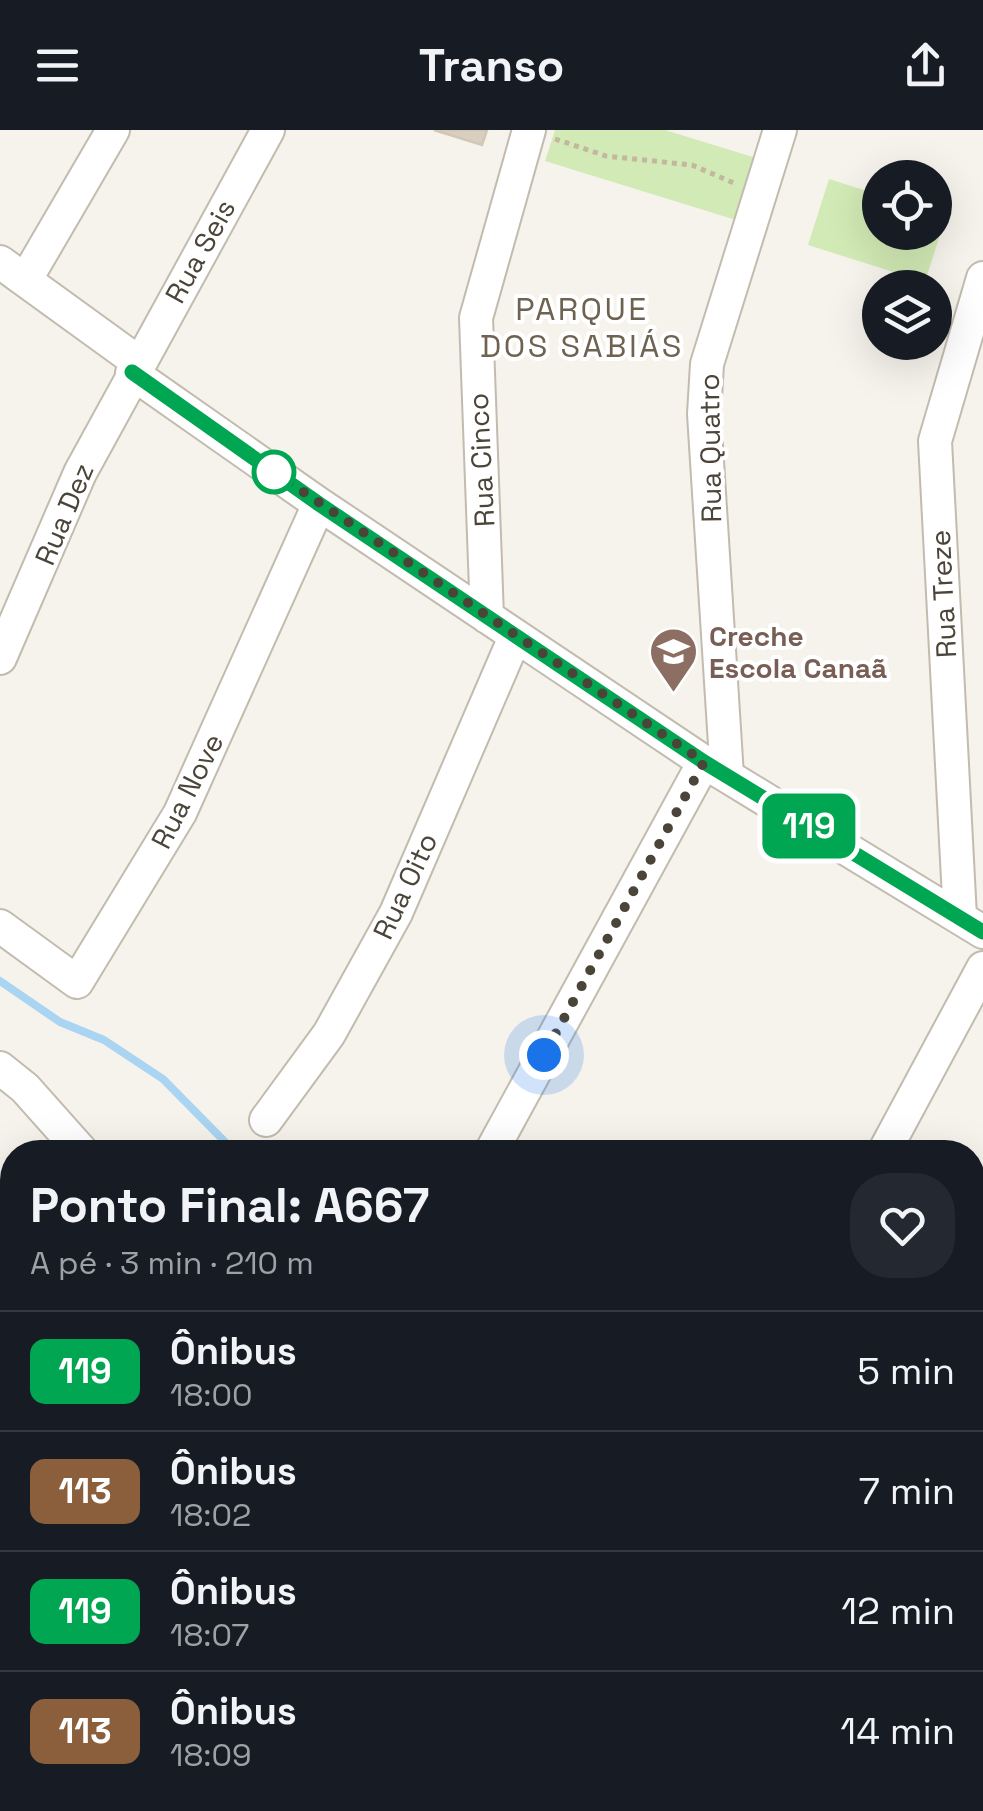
<!DOCTYPE html>
<html lang="pt">
<head>
<meta charset="utf-8">
<style>
  body { margin:0; font-family:"Space Grotesk",sans-serif; background:#242831; color:#f1f3f6; height:100vh; display:flex; flex-direction:column; font-size:38px; white-space:nowrap }
  * { box-sizing:border-box; margin:0 }
  p { font-size:32px; color:#9ea1a6 }
  .icon { flex:none; width:55px; height:55px; fill:none; stroke:currentColor; stroke-width:2; stroke-linecap:round; stroke-linejoin:round }
  .map { position:relative; flex:1; overflow:hidden }
  .drawer { position:absolute; left:0px; top:1010px; width:985px; height:672px; display:flex; flex-direction:column; background:#171b24; border-radius:40px 40px 0 0; box-shadow:0 10px 40px #0002 }
  .drawer>* { flex:none }
  .badge { padding:0 20px; border-radius:15px; font-size:35px; line-height:65px }
  .fabs { position:absolute; left:862px; top:30px; display:grid; gap:20px }
  .fabs a { display:grid; place-items:center; width:90px; height:90px; border-radius:50%; background:#171b24; box-shadow:0 10px 40px #0002; font-size:50px }
  .you { position:absolute; width:50px; height:50px; margin:-25px; border:8px solid #fff; border-radius:50%; background:#1a73e8; box-shadow:0 0 0 15px #1a73e833 }
  .map>.badge { position:absolute; translate:-50% -50%; box-shadow:0 0 0 5px #fff }
  .round { display:grid; place-items:center; flex:none; width:105px; height:105px; border-radius:40px; background:#242831 }
  .headline { display:flex; align-items:center; justify-content:space-between; height:170px; padding:0 30px }
  h1 { font-size:48px; font-weight:600; line-height:75px }
  ul { padding:0; list-style:none }
  li { display:flex; align-items:center; gap:30px; height:120px; padding:0 30px; border-top:2px solid #363941 }
  li div { flex:1 }
  li b { display:block; font-size:38px }
  li em { font-style:normal }
  li .badge { min-width:110px; font-weight:700; text-align:center }
  header { display:flex; justify-content:space-between; align-items:center; height:130px; padding:0 30px; background:#171b24; font-size:45px; font-weight:600 }
  .map>svg:first-child { display:block }
  .residential { fill:#eae5da }
  .green { fill:#d2eab5 }
  .lines { fill:none; stroke-linecap:round; stroke-linejoin:round }
  .stream { stroke:#a9d4f2; stroke-width:8 }
  .building { fill:#d8cfc1; stroke:#d3c7b4; stroke-width:2.5 }
  .minor-casing { stroke:#c2bbae; stroke-width:36 }
  .path { stroke:#c4b79f; stroke-width:5; stroke-dasharray:5 5; stroke-linecap:butt }
  .minor { stroke:#fff; stroke-width:32 }
  .line-casing { stroke:#fff; stroke-width:22 }
  .line { stroke:#00a651; stroke-width:15 }
  .walk { stroke:#4b4439; stroke-width:10; stroke-dasharray:0 18 }
  .stop-dot { fill:#fff; stroke:#00a651; stroke-width:5 }
  .labels { text-anchor:middle; stroke-width:8; stroke-linejoin:round; paint-order:stroke }
  .street-label { font-size:28px; fill:#4b4439; stroke:#fff }
  .education-label { font-size:28px; font-weight:bold; fill:#785e54; stroke:#fff; text-anchor:start }
  .quarter-label { font-size:32px; letter-spacing:2.5px; fill:#6e6250; stroke:#fff }
</style>
</head>
<body>
<header><svg class="icon" aria-label="menu" viewBox="0 0 24 24"><path d="M4 6h16M4 12h16M4 18h16"/></svg>Transo<svg class="icon" aria-label="share" viewBox="0 0 24 24"><path d="M12 15V3M7 8l5-5 5 5M5 13v7h14v-7"/></svg></header>
<div class="map">
<svg width="983" height="1681" viewBox="0 0 983 1681">
  <rect width="100%" height="100%" fill="#f6f3ec"/>
  <path class="residential" d="M983 1294V1681H842L846 1670H972V1322Z"/>
  <path class="green" d="M555 0H665L756 28 736 90 545 31Z
    M829 49 880 65V102H935V82L946 86 925 152 808 115Z"/>
  <g class="lines">
    <path class="stream" d="M0 851 60 892 104 910 163 949 235 1022
      M972 1276 983 1268"/>
  </g>
  <path class="building" d="M434 0H487L482 15Z"/>
  <g class="lines">
    <defs>
      <path id="minor" d="M0 132 138 232
        M26 149 113 0
        M132 243 319 374 704 632 983 802
        M487 487 476 188 529 0
        M0 528 80 343 268 0
        M727 646 704 284 707 234 780 0
        M960 787 935 311 983 148
        M0 796 77 852 180 683 319 374
        M0 938 25 958 82 1022
        M266 990 329 904 396 783 515 507
        M491 1022 704 632
        M884 1022 983 838
        M0 1324 12 1321
        M972 1590 983 1562
        M972 1657 983 1629
        M155 1670 156 1681
        M267 1670 269 1681
        M558 1681 560 1670
        M939 1681 943 1670"/>
    </defs>
    <use href="#minor" class="minor-casing"/>
    <path class="path" d="M555 9 606 26 692 35 736 54"/>
    <use href="#minor" class="minor"/>
  </g>
  <g class="lines">
    <defs>
      <path id="line" d="M132 242 319 374 704 632 983 802"/>
    </defs>
    <use href="#line" class="line-casing"/>
    <use href="#line" class="line"/>
    <path class="walk" d="M274 342 704 632 544 925"/>
  </g>
  <defs>
    <symbol id="school-pin" viewBox="-11 -11 22 30"><path d="M0 17L-7.5 6A9.5 9.5 0 1 1 7.5 6Z" fill="#8d6e63" stroke="#fff"/><path d="M0-5L7-2L0 1L-7-2ZM-4 1L0 2.5L4 1V4Q0 6-4 4Z" fill="#fff"/></symbol>
  </defs>
  <g fill-rule="evenodd">
    <use href="#school-pin" x="646" y="494" width="55" height="75"/>
  </g>
  <circle class="stop-dot" cx="274" cy="342" r="20"/>
  <g class="labels">
    <g class="street-label">
      <text transform="translate(200 121) rotate(-61)" y="10">Rua Seis</text>
      <text transform="translate(710 318) rotate(-91)" y="10">Rua Quatro</text>
      <text transform="translate(481 330) rotate(-93)" y="10">Rua Cinco</text>
      <text transform="translate(64 384) rotate(-67)" y="10">Rua Dez</text>
      <text transform="translate(943 464) rotate(-93)" y="10">Rua Treze</text>
      <text transform="translate(187 661) rotate(-63)" y="10">Rua Nove</text>
      <text transform="translate(405 756) rotate(-65)" y="10">Rua Oito</text>
    </g>
    <g class="education-label">
      <text x="709" y="516">Creche<tspan x="709" dy="32">Escola Canaã</tspan></text>
    </g>
    <g class="quarter-label">
      <text x="582" y="190">PARQUE<tspan x="582" dy="37">DOS SABIÁS</tspan></text>
    </g>
  </g>
</svg>
<div class="fabs">
<a><svg class="icon" aria-label="locate" viewBox="0 0 24 24"><circle cx="12" cy="12" r="6"/><path d="M12 2v4M12 18v4M2 12h4M18 12h4"/></svg></a>
<a><svg class="icon" aria-label="layers" viewBox="0 0 24 24"><path d="M12 4l9 5-9 5-9-5zM3 14l9 5 9-5"/></svg></a>
</div>
<div class="you" style="left:544px;top:925px"></div>
<b class="badge" style="left:809px;top:696px;background:#00a651;color:#fff">119</b>
<section class="drawer">
<div class="headline"><div><h1>Ponto Final: A667</h1><p>A pé · 3 min · 210 m</p></div><a class="round"><svg class="icon" aria-label="heart" viewBox="0 0 24 24"><path d="M12 20l-8-8c-3-5 5-10 8-4 3-6 11-1 8 4z"/></svg></a></div>
<ul>
<li><span class="badge" style="background:#00a651;color:#fff">119</span><div><b>Ônibus</b><p>18:00</p></div><em>5 min</em></li>
<li><span class="badge" style="background:#8b5e3c;color:#fff">113</span><div><b>Ônibus</b><p>18:02</p></div><em>7 min</em></li>
<li><span class="badge" style="background:#00a651;color:#fff">119</span><div><b>Ônibus</b><p>18:07</p></div><em>12 min</em></li>
<li><span class="badge" style="background:#8b5e3c;color:#fff">113</span><div><b>Ônibus</b><p>18:09</p></div><em>14 min</em></li>
</ul>
</section>
</div>
</body>
</html>
